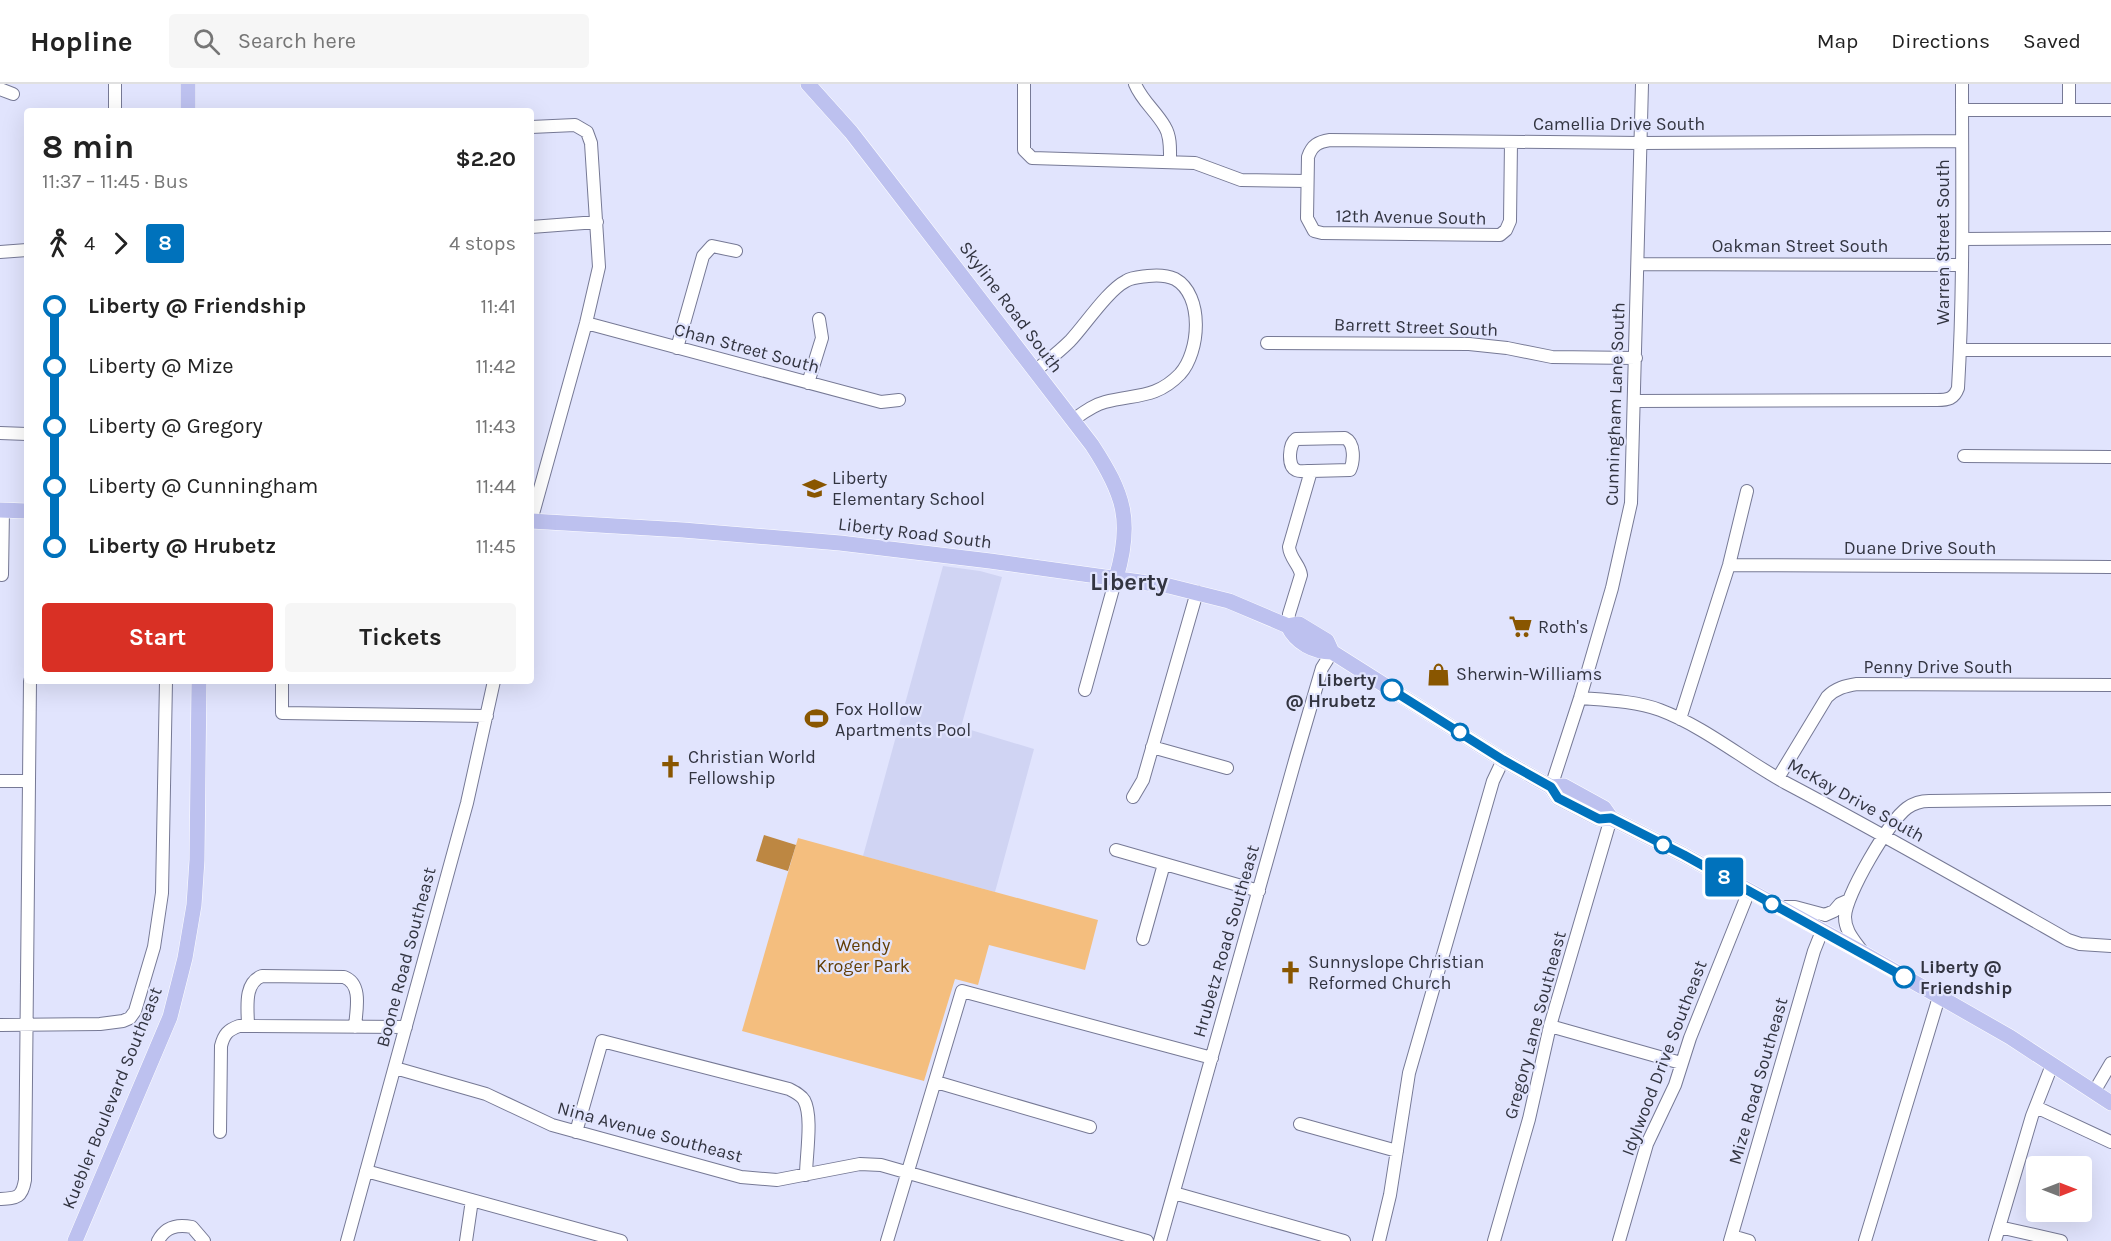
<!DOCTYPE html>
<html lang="en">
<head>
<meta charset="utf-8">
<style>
  body { margin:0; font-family:Karla,sans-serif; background:#f6f6f6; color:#222; height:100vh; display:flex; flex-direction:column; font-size:22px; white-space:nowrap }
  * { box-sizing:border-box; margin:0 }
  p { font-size:20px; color:#767676 }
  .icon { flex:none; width:33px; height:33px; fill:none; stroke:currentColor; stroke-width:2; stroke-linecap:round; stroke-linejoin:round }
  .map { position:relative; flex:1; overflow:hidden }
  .side { position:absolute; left:24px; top:24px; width:510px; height:576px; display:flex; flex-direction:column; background:#fff; border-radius:6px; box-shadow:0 6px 24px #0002 }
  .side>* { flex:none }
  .badge { padding:0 12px; border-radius:4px; font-size:21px; line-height:39px }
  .needle { width:39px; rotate:90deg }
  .tools { position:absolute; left:2026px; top:1072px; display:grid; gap:12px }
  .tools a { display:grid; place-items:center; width:66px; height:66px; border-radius:6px; background:#fff; box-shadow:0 6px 24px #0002; font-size:30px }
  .map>.badge { position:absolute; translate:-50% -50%; box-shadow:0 0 0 3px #fff }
  .legs { display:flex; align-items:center; gap:9px; height:66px; padding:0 18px; font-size:20px }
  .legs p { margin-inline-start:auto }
  .overview { display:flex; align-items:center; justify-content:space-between; height:102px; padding:0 18px }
  h1 { font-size:33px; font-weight:700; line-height:45px }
  .button { display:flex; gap:12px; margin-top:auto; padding:12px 18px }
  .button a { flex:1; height:69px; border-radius:6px; background:#d93025; color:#fff; font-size:24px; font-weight:700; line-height:69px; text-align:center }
  .button a+a { background:#f6f6f6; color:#222 }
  ul { padding:0 18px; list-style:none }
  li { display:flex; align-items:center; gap:21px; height:60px; font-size:22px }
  li i { display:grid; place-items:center; width:9px; height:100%; margin:0 8px; background:currentColor }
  li i::after { content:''; width:15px; height:15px; margin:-8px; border:4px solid; border-radius:50%; background:#fff }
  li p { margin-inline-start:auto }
  li:first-child i { background:linear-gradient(#0000 50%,currentColor 0) }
  li:last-child i { background:linear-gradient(currentColor 50%,#0000 0) }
  header { display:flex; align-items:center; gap:36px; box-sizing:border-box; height:84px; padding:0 30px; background:#fff; border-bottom:2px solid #e0e0e0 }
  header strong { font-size:28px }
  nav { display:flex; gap:33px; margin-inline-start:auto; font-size:21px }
  .search { width:420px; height:54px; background:#f6f6f6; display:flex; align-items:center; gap:15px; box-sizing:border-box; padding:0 21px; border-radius:6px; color:#767676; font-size:22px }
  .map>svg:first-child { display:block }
  .built { fill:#d0d4f3 }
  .green { fill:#f4be7e }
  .water { fill:#bd8742 }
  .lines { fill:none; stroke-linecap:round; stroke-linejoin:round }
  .minor-casing { stroke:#767995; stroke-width:14 }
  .major-casing { stroke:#fff; stroke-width:16 }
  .minor { stroke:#fff; stroke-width:12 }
  .major { stroke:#bdc1ef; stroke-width:15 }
  .line-1-casing { stroke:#fff; stroke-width:14 }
  .line-1 { stroke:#0072bc; stroke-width:9 }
  .stop-1-dot { fill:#fff; stroke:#0072bc; stroke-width:3 }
  .labels { text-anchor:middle; stroke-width:4.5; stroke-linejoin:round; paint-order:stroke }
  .street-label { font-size:18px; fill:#323440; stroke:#e1e4fd }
  .poi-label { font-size:18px; fill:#323440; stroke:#e1e4fd; text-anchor:start }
  .stop-label { font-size:18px; font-weight:bold; fill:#323440; stroke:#e1e4fd; text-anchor:end }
  .park-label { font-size:18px; fill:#623d04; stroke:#e1e4fd }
  .district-label { font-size:24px; font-weight:bold; fill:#323440; stroke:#e1e4fd }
</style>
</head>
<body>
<header>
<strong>Hopline</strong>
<div class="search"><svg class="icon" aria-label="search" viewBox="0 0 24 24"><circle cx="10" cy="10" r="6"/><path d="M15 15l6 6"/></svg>Search here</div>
<nav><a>Map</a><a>Directions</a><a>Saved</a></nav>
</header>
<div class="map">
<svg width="2111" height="1157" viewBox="0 0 2111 1157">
  <rect width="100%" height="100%" fill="#e1e4fd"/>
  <path class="built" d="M943 482 980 487 1002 493 961 643 1034 665 995 808 863 772Z"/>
  <path class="green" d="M798 754 1098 836 1085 886 989 861 978 901 955 895 924 997 742 947Z"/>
  <path class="water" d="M764 751 796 761 788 787 756 777Z"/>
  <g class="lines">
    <defs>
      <path id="minor" d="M1024 0V66L1032 74 1195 79 1241 96 1307 97
        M1135 0C1142 17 1156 27 1165 43 1171 53 1170 66 1170 76
        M0 5 13 10
        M1962 26H2111
        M2069 26V0
        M115 27V0
        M531 43 575 41 587 48 591 59 599 183 586 239 531 437
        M1511 58 1510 137 1506 146 1500 151 1322 149 1314 147 1307 134 1308 73C1312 61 1318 58 1330 56L1641 59 1962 57
        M531 143 597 138
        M1963 155 2111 154
        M0 168 27 166
        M1638 180 1961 181
        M586 239 881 318 899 316
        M1267 259 1469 260 1507 264 1552 273 1636 274
        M677 264 703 172 712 162 736 167
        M1960 266H2111
        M1035 287C1047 277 1059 268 1070 257 1085 241 1108 206 1126 197 1132 193 1141 193 1148 192 1157 191 1166 191 1175 195 1204 211 1200 268 1180 290 1156 315 1135 310 1105 318 1093 321 1083 329 1073 336
        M808 299 822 254 819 235
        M1635 317 1937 316C1948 316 1954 315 1958 304 1964 203 1962 101 1962 0
        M0 349 27 350
        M1964 372 2111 373
        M1729 481 2111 483
        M2 491 3 426
        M1288 542 1289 530 1301 491C1300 481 1290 475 1289 463L1311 387 1350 386C1354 377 1355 359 1345 354L1296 355C1289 360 1287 382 1296 386 1299 388 1307 387 1311 387
        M282 597V629L487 632
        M1085 606 1116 494
        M1580 614C1606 616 1636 617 1660 626 1705 643 1744 676 1786 699 1881 749 1975 803 2068 856L2080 860 2111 862
        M1680 635 1729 481 1747 407
        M1152 663 1227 684
        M1778 694 1827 613C1836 604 1845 602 1857 600L2111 601
        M0 697H28
        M1551 703 1580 614 1612 504 1631 419 1642 0
        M1133 713 1143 696 1197 508
        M1116 766 1259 807
        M1779 823H1795L1825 831 1834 827 1840 820 1847 817
        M1143 855 1164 780
        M1861 866C1854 856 1845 847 1845 833 1845 812 1889 737 1907 724 1914 719 1921 717 1929 717L2111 715
        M0 941 100 940 123 937 130 934 135 927 154 863 162 809 166 597
        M248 942C248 926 243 899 262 892L344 893C363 900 356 927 355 943
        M1550 942 1681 979
        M395 984 486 1010 552 1041 741 1093 777 1096 860 1080 881 1081 1147 1157
        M936 998 1090 1043
        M2094 1008 2111 979
        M2036 1023 2111 1058
        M1300 1040 1397 1067
        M220 1048 221 962C224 950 228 946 239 942L406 943
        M576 1048 602 957 789 1005C795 1008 801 1011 804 1016 813 1032 806 1072 806 1091
        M366 1087 621 1157
        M1174 1109 1344 1157
        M0 1115C17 1114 22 1114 25 1096L30 597
        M1999 1143 2061 1157
        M1732 1152 1749 1157
        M158 1157C165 1143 177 1140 192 1143L204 1157
        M347 1157 467 719 494 597
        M466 1157 472 1116
        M887 1157 962 907 1212 974
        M1160 1157 1296 673 1322 584 1332 568
        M1379 1157 1390 1111 1409 989 1493 697 1503 676
        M1494 1157 1529 1035 1550 942 1611 734
        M1619 1157 1647 1060 1675 1001 1690 954 1749 807
        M1730 1157 1814 867 1822 847
        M1865 1157 1939 913
        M1995 1157 2032 1032 2052 981"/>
      <path id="major" d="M808 0 851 48 875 79 1092 361C1124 410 1133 437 1116 494
        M188 27V0
        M0 426 27 427
        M531 437 683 446 840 459 990 477 1169 502 1229 517 1288 542 1299 540 1327 557 1332 568
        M1288 542C1296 559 1314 568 1332 568L1503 676 1551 703 1558 714 1599 735 1611 734
        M1551 703 1564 702 1604 724 1611 734 1684 771 1863 869 2010 953 2111 1019
        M75 1157 170 933 185 874 194 821 197 776 199 597"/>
    </defs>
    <use href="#minor" class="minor-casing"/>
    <use href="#major" class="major-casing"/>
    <use href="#minor" class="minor"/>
    <use href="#major" class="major"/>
  </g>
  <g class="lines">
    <defs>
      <path id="line-1" d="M1392 606 1503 676 1551 703 1558 714 1599 735 1611 734 1684 771 1904 893"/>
    </defs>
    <use href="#line-1" class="line-1-casing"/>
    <use href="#line-1" class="line-1"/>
  </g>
  <defs>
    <symbol id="school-bare" viewBox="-9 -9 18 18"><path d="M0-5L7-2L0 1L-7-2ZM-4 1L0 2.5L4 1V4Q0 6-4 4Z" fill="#895600" stroke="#e1e4fd" stroke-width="2.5" paint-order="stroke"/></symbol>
    <symbol id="supermarket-bare" viewBox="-9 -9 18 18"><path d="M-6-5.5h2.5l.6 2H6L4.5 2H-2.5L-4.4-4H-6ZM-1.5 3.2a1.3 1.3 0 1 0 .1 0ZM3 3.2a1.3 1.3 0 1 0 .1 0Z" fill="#895600" stroke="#e1e4fd" stroke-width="2.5" paint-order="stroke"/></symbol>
    <symbol id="shop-bare" viewBox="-9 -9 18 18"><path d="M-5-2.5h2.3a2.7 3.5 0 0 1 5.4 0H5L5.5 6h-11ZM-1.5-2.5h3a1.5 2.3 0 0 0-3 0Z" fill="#895600" stroke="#e1e4fd" stroke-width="2.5" paint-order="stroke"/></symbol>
    <symbol id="stadium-bare" viewBox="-9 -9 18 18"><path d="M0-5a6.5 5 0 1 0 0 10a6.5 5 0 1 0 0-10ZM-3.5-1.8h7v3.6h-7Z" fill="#895600" stroke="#e1e4fd" stroke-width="2.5" paint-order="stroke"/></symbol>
    <symbol id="church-bare" viewBox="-9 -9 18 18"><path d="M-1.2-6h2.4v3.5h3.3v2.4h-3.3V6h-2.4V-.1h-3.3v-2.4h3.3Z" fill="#895600" stroke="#e1e4fd" stroke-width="2.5" paint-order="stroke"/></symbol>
  </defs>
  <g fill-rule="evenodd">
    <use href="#school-bare" x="798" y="388" width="33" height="33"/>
    <use href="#supermarket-bare" x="1504" y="526" width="33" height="33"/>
    <use href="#shop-bare" x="1422" y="574" width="33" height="33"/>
    <use href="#stadium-bare" x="800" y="618" width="33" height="33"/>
    <use href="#church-bare" x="654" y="666" width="33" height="33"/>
    <use href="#church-bare" x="1274" y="872" width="33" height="33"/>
  </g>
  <g class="stop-1-dot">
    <circle cx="1392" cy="606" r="10"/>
    <circle cx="1460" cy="648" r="8"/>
    <circle cx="1663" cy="761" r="8"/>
    <circle cx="1772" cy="820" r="8"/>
    <circle cx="1904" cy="893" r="10"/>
  </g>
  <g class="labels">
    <g class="street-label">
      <text x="1619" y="46">Camellia Drive South</text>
      <text transform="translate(1411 133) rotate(1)" y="6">12th Avenue South</text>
      <text transform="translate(1943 158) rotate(-90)" y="6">Warren Street South</text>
      <text x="1800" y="168">Oakman Street South</text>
      <text transform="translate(1011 223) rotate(53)" y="6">Skyline Road South</text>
      <text transform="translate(1416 243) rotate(2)" y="6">Barrett Street South</text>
      <text transform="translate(747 264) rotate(15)" y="6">Chan Street South</text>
      <text transform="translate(1615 320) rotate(-88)" y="6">Cunningham Lane South</text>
      <text transform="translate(915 449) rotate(7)" y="6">Liberty Road South</text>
      <text x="1920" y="470">Duane Drive South</text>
      <text x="1938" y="589">Penny Drive South</text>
      <text transform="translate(1856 716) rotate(29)" y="6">McKay Drive South</text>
      <text transform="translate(1226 857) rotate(-74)" y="6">Hrubetz Road Southeast</text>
      <text transform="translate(406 873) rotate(-75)" y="6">Boone Road Southeast</text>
      <text transform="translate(1535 941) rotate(-75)" y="6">Gregory Lane Southeast</text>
      <text transform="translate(1664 974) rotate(-69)" y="6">Idylwood Drive Southeast</text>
      <text transform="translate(1758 997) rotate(-74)" y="6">Mize Road Southeast</text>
      <text transform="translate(112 1014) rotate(-68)" y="6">Kuebler Boulevard Southeast</text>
      <text transform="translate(650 1048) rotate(15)" y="6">Nina Avenue Southeast</text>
    </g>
    <g class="poi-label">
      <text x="832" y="400">Liberty<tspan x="832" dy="21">Elementary School</tspan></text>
      <text x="1538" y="549">Roth's</text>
      <text x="1456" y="596">Sherwin-Williams</text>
      <text x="835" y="631">Fox Hollow<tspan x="835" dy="21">Apartments Pool</tspan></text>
      <text x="688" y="679">Christian World<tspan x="688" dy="21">Fellowship</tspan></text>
      <text x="1308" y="884">Sunnyslope Christian<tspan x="1308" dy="21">Reformed Church</tspan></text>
    </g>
    <g class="stop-label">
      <text x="1376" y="602">Liberty<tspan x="1376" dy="21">@ Hrubetz</tspan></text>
      <text x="1920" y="889" text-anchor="start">Liberty @<tspan x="1920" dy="21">Friendship</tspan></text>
    </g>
    <g class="park-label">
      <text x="863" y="867">Wendy<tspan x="863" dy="21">Kroger Park</tspan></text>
    </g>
    <g class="district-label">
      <text x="1129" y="506">Liberty</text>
    </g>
  </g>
</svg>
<div class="tools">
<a><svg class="needle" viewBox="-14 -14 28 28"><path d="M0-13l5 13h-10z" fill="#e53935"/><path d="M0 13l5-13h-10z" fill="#767676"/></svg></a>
</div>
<b class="badge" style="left:1724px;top:793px;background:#0072bc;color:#fff">8</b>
<section class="side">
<div class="overview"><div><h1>8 min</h1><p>11:37 – 11:45 · Bus</p></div><b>$2.20</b></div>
<div class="legs"><svg class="icon" aria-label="walk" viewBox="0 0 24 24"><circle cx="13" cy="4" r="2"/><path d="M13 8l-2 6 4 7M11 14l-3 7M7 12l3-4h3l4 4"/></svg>4<svg class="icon" aria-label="forward" viewBox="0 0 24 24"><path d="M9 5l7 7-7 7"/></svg><b class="badge" style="background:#0072bc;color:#fff">8</b><p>4 stops</p></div>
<ul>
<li><i style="color:#0072bc"></i><b>Liberty @ Friendship</b><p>11:41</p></li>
<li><i style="color:#0072bc"></i><span>Liberty @ Mize</span><p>11:42</p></li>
<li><i style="color:#0072bc"></i><span>Liberty @ Gregory</span><p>11:43</p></li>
<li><i style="color:#0072bc"></i><span>Liberty @ Cunningham</span><p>11:44</p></li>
<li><i style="color:#0072bc"></i><b>Liberty @ Hrubetz</b><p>11:45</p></li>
</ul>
<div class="button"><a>Start</a><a>Tickets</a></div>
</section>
</div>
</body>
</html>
